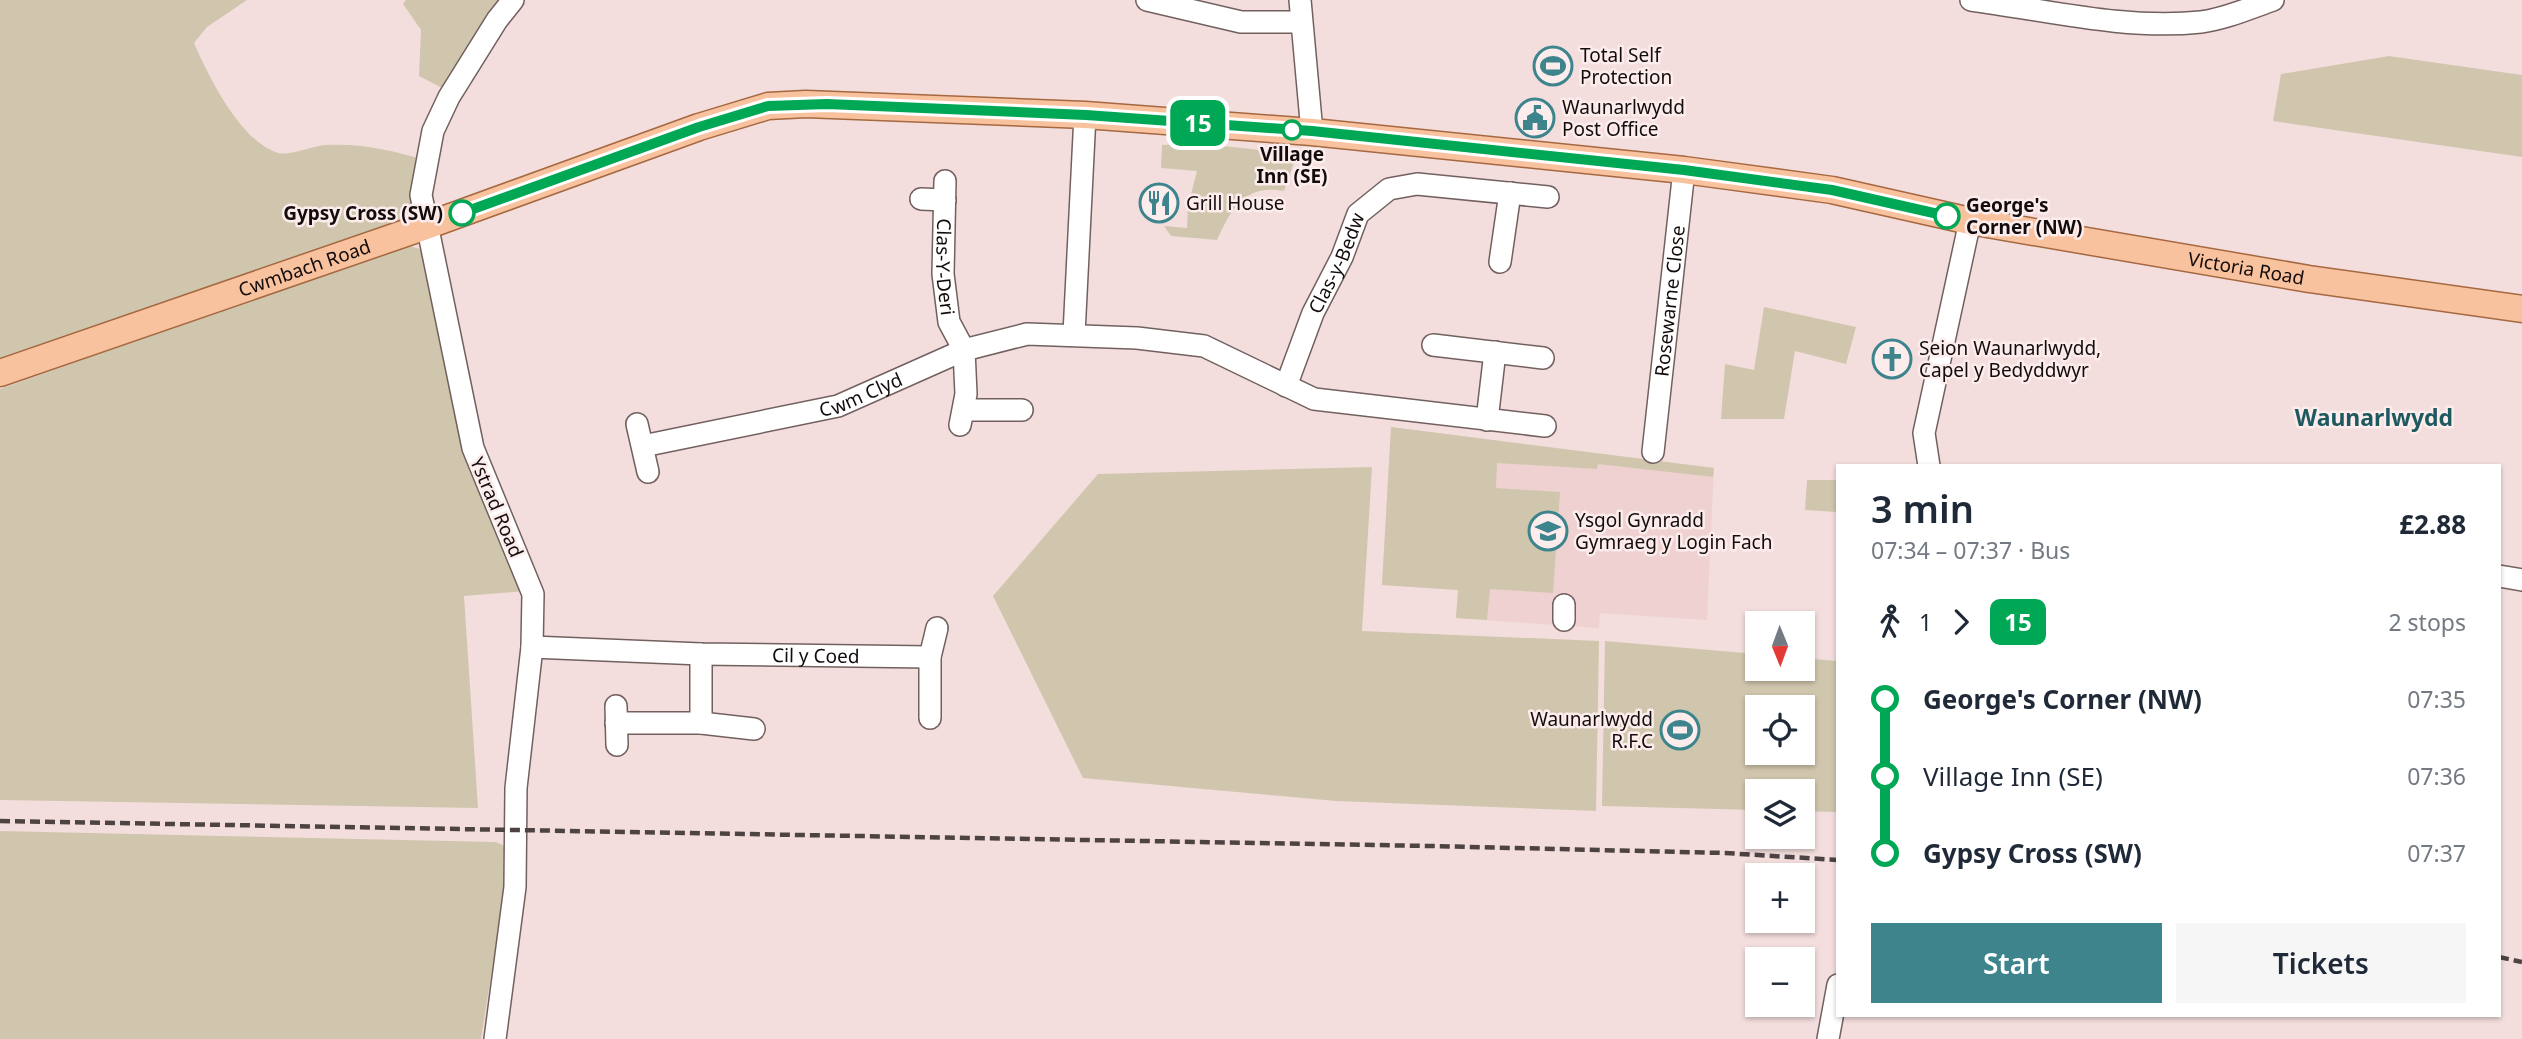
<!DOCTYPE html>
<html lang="en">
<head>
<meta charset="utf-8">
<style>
  body { margin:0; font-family:"Noto Sans",sans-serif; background:#f6f6f7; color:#1f2937; height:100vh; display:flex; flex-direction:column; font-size:26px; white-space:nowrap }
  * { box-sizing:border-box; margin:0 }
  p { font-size:23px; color:#747a83 }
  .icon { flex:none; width:38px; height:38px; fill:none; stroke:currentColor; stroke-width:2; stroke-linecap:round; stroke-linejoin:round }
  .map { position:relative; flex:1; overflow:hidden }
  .panel { position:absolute; left:1836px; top:464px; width:665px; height:553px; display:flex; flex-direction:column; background:#fff; border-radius:0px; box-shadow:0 2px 5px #0004 }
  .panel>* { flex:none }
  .badge { padding:0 14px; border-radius:10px; font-size:24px; line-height:46px }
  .needle { width:46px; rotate:179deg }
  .buttons { position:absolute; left:1745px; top:611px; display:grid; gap:14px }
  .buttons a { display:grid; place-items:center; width:70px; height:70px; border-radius:0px; background:#fff; box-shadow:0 2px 5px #0004; font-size:35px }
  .map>.badge { position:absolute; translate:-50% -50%; box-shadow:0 0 0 4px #fff }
  .legs { display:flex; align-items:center; gap:10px; height:77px; padding:0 35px; font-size:23px }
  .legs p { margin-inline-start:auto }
  .summary { display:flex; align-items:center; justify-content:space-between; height:119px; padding:0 35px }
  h1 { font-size:38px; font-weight:600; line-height:52px }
  .cta { display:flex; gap:14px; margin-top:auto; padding:14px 35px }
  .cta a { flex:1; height:80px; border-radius:0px; background:#3d848d; color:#fff; font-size:28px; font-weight:600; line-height:80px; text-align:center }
  .cta a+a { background:#f6f6f7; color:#1f2937 }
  ul { padding:0 35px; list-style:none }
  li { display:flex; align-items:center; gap:24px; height:77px; font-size:26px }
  li i { display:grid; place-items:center; width:10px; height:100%; margin:0 9px; background:currentColor }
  li i::after { content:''; width:18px; height:18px; margin:-9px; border:5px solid; border-radius:50%; background:#fff }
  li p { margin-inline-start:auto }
  li:first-child i { background:linear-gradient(#0000 50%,currentColor 0) }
  li:last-child i { background:linear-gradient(currentColor 50%,#0000 0) }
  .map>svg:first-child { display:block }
  .built { fill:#efd1d1 }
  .green { fill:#d0c6ad; fill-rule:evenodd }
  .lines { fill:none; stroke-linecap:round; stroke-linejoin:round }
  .minor-casing { stroke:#72605f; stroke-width:24 }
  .major-casing { stroke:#a56841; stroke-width:29 }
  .minor { stroke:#fff; stroke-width:21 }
  .major { stroke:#f8c29e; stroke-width:26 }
  .rail { stroke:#4e4343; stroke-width:4.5; stroke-dasharray:10 5; stroke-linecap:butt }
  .line-1-casing { stroke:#fff; stroke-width:16 }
  .line-1 { stroke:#00a754; stroke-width:10 }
  .stop-1-dot { fill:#fff; stroke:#00a754; stroke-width:3.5 }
  .labels { text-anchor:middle; stroke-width:5; stroke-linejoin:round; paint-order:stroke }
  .poi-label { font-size:19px; fill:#130c0c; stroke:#fdecec; text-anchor:start }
  .stop-label { font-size:19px; font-weight:bold; fill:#130c0c; stroke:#fdecec }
  .street-label { font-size:19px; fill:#130c0c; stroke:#fdecec }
  .quarter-label { font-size:23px; font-weight:bold; fill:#1f5960; stroke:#fdecec }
</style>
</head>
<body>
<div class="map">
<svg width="2522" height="1039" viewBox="0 0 2522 1039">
  <rect width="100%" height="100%" fill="#f3dedd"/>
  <path class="built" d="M1391 427 1714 468 1707 620 1600 613 1599 628 1456 618 1458 590 1382 585Z"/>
  <path class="green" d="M0 0H247L207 27 194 43C209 77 240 141 278 153 291 156 312 146 326 145 360 143 390 150 422 159L418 218 0 366Z
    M406 0H505L448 91 419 76 421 30 403 4Z
    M2389 56 2522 75V157L2273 121 2281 74Z
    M1195 143 1297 154 1284 191C1244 184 1232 208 1217 240L1171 236 1164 226 1187 228 1188 206 1197 171 1161 168 1162 145Z
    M407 245 423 250 470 450 526 591 464 596 478 808 0 800V389Z
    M1764 307 1856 327 1846 364 1795 351 1784 419H1721L1725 364 1754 370Z
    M1391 427 1714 468 1713 477 1598 464 1597 469 1497 463 1496 488 1560 492 1553 593 1490 589 1487 620 1456 618 1458 590 1382 585Z
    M1372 467 1362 631 1599 641 1596 811 1336 801 1083 778 993 596 1098 474Z
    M1807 480H1837V512L1805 510Z
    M1605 641 1757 654V668H1802L1803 658 1837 661V812L1803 811 1802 791H1757V810L1602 806ZM1757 707H1802V752H1757Z
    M0 831 496 842 509 848V862L481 1039H0Z"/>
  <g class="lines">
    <defs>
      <g id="minor">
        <path d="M1147 0 1241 22H1300"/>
        <path d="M1300 0 1312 132"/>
        <path d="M1971 0C2046 10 2125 30 2201 22 2225 19 2250 8 2273 0"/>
        <path id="s1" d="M945 181 943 274 949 322 964 350 966 394 960 425"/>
        <path d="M921 199 945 200"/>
        <path d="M1500 262 1510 193"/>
        <path d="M1074 334 1085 115"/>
        <path d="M1433 345 1543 358"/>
        <path id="s2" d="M1286 386 1313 313 1342 257 1358 214 1389 189 1417 184 1548 197"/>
        <path d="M965 410H1022"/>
        <path d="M1487 420 1495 352"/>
        <path d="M637 424 648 472"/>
        <path id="s3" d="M643 446 838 406 964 350 1027 334 1137 338 1204 346 1314 399 1545 426"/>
        <path id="s4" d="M1653 452 1684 170"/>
        <path d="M1929 466 1924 433 1970 221"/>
        <path d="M2499 576 2522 580"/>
        <path d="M1564 605V620"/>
        <path id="s5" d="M532 647 701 654 930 657"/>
        <path d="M616 706 617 745"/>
        <path d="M930 718V657L937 628"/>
        <path d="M616 723H701L754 729"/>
        <path d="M701 723V654"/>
        <path d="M495 1039 515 887 516 788 532 647 533 594 473 448 421 195 433 131 449 97 497 20 513 0"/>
        <path d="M1828 1039 1838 985"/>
      </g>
      <g id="major">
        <path id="s6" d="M0 373 426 226 699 127 768 106 806 104 1085 115 1312 132 1684 170 1832 190 1970 221 2309 279 2522 309"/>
      </g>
    </defs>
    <use href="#minor" class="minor-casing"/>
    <use href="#major" class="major-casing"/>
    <use href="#minor" class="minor"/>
    <use href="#major" class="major"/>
    <path class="rail" d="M0 821 1430 846 1725 853 1838 860
      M2499 957 2522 962"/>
  </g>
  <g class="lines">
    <defs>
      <path id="line-1" d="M462 213 699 127 768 106 827 104 1086 115 1312 131 1684 170 1832 190 1947 216"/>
    </defs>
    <use href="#line-1" class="line-1-casing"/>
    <use href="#line-1" class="line-1"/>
  </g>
  <defs>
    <symbol id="stadium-ring" viewBox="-11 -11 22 22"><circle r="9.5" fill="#fdecec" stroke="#3d848d" stroke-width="1.5"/><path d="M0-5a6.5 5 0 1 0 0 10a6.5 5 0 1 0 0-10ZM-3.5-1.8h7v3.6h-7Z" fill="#3d848d"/></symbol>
    <symbol id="civic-ring" viewBox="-11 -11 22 22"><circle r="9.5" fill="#fdecec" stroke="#3d848d" stroke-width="1.5"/><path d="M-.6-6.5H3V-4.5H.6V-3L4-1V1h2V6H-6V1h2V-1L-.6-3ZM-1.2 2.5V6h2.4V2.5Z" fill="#3d848d"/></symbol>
    <symbol id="restaurant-ring" viewBox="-11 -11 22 22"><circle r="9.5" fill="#fdecec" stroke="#3d848d" stroke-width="1.5"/><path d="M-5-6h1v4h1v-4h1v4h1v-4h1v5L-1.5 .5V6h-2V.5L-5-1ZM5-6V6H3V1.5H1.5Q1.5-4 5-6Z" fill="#3d848d"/></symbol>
    <symbol id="church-ring" viewBox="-11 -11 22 22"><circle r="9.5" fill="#fdecec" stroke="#3d848d" stroke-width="1.5"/><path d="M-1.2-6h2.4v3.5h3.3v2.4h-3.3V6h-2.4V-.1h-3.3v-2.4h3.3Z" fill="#3d848d"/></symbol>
    <symbol id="school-ring" viewBox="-11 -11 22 22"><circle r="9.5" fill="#fdecec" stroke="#3d848d" stroke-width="1.5"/><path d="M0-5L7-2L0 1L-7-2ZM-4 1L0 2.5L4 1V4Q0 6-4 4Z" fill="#3d848d"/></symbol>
  </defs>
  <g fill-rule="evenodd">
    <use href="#stadium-ring" x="1531" y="44" width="44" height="44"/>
    <use href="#civic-ring" x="1513" y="96" width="44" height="44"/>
    <use href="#restaurant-ring" x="1137" y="181" width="44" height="44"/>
    <use href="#church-ring" x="1870" y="337" width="44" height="44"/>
    <use href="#school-ring" x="1526" y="509" width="44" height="44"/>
    <use href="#stadium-ring" x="1658" y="708" width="44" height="44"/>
  </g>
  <g class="stop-1-dot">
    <circle cx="1292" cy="130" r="9"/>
    <circle cx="462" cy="213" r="12"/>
    <circle cx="1947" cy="216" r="12"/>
  </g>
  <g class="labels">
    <g class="poi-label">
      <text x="1580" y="62">Total Self<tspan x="1580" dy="22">Protection</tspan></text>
      <text x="1562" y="114">Waunarlwydd<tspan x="1562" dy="22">Post Office</tspan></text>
      <text x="1186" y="210">Grill House</text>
      <text x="1919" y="355">Seion Waunarlwydd,<tspan x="1919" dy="22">Capel y Bedyddwyr</tspan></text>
      <text x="1575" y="527">Ysgol Gynradd<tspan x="1575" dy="22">Gymraeg y Login Fach</tspan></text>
      <text x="1653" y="726" text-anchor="end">Waunarlwydd<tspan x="1653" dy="22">R.F.C</tspan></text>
    </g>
    <g class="stop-label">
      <text x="1292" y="161">Village<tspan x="1292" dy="22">Inn (SE)</tspan></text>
      <text x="1966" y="212" text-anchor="start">George's<tspan x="1966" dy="22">Corner (NW)</tspan></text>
      <text x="443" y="220" text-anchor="end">Gypsy Cross (SW)</text>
    </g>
    <g class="street-label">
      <text dy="7" stroke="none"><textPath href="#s2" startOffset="133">Clas-y-Bedw</textPath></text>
      <text dy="7" stroke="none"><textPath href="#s1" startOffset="86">Clas-Y-Deri</textPath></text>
      <text dy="7" stroke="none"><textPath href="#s6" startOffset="322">Cwmbach Road</textPath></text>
      <text dy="7" stroke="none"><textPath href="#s6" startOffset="2303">Victoria Road</textPath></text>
      <text dy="7" stroke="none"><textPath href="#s4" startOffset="152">Rosewarne Close</textPath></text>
      <text dy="7" stroke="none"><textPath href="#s3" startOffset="224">Cwm Clyd</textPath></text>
      <text transform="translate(497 507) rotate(67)" y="7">Ystrad Road</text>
      <text dy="7" stroke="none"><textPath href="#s5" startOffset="284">Cil y Coed</textPath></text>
    </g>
    <g class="quarter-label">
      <text x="2374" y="426">Waunarlwydd</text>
    </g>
  </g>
</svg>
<div class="buttons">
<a><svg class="needle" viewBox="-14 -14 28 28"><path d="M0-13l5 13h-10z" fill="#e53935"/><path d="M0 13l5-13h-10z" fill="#747a83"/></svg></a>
<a><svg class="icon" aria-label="locate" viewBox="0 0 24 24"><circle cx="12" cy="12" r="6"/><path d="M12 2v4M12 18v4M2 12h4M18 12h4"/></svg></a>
<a><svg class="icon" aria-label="layers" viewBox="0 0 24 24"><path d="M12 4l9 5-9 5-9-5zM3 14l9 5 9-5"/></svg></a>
<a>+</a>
<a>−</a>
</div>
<b class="badge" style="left:1198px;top:123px;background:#00a754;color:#fff">15</b>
<section class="panel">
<div class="summary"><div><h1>3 min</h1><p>07:34 – 07:37 · Bus</p></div><b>£2.88</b></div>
<div class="legs"><svg class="icon" aria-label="walk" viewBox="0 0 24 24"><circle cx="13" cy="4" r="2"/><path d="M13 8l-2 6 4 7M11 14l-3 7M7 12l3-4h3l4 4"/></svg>1<svg class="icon" aria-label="forward" viewBox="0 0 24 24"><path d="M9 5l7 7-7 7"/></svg><b class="badge" style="background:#00a754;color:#fff">15</b><p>2 stops</p></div>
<ul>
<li><i style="color:#00a754"></i><b>George's Corner (NW)</b><p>07:35</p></li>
<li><i style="color:#00a754"></i><span>Village Inn (SE)</span><p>07:36</p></li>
<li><i style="color:#00a754"></i><b>Gypsy Cross (SW)</b><p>07:37</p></li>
</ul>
<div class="cta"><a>Start</a><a>Tickets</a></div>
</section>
</div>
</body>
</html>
